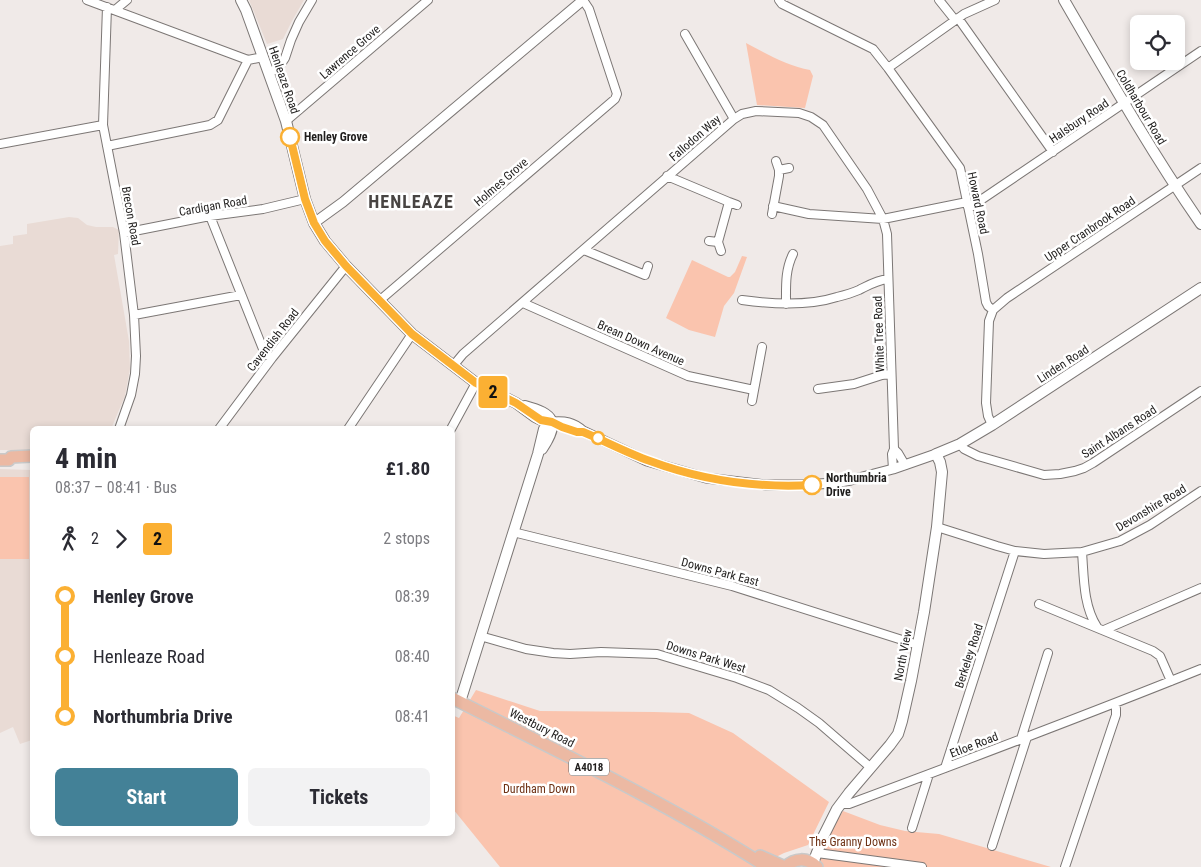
<!DOCTYPE html>
<html lang="en">
<head>
<meta charset="utf-8">
<style>
  body { margin:0; font-family:"Roboto Condensed",sans-serif; background:#f2f2f3; color:#2b2b33; height:100vh; display:flex; flex-direction:column; font-size:19px; white-space:nowrap }
  * { box-sizing:border-box; margin:0 }
  p { font-size:16px; color:#7c7c81 }
  .icon { flex:none; width:28px; height:28px; fill:none; stroke:currentColor; stroke-width:2; stroke-linecap:round; stroke-linejoin:round }
  .map { position:relative; flex:1; overflow:hidden }
  .drawer { position:absolute; left:30px; top:426px; width:425px; height:410px; display:flex; flex-direction:column; background:#fff; border-radius:8px; box-shadow:0 2px 8px #0003 }
  .drawer>* { flex:none }
  .badge { padding:0 10px; border-radius:4px; font-size:18px; line-height:32px }
  .fabs { position:absolute; left:1130px; top:15px; display:grid; gap:10px }
  .fabs a { display:grid; place-items:center; width:55px; height:55px; border-radius:8px; background:#fff; box-shadow:0 2px 8px #0003; font-size:25px }
  .map>.badge { position:absolute; translate:-50% -50%; box-shadow:0 0 0 2px #fff }
  .legs { display:flex; align-items:center; gap:8px; height:55px; padding:0 25px; font-size:16px }
  .legs p { margin-inline-start:auto }
  .overview { display:flex; align-items:center; justify-content:space-between; height:85px; padding:0 25px }
  h1 { font-size:28px; font-weight:700; line-height:38px }
  .cta { display:flex; gap:10px; margin-top:auto; padding:10px 25px }
  .cta a { flex:1; height:58px; border-radius:8px; background:#438197; color:#fff; font-size:20px; font-weight:700; line-height:58px; text-align:center }
  .cta a+a { background:#f2f2f3; color:#2b2b33 }
  ul { padding:0 25px; list-style:none }
  li { display:flex; align-items:center; gap:18px; height:60px; font-size:19px }
  li i { display:grid; place-items:center; width:8px; height:100%; margin:0 6px; background:currentColor }
  li i::after { content:''; width:12px; height:12px; margin:-6px; border:4px solid; border-radius:50%; background:#fff }
  li p { margin-inline-start:auto }
  li:first-child i { background:linear-gradient(#0000 50%,currentColor 0) }
  li:last-child i { background:linear-gradient(currentColor 50%,#0000 0) }
  .map>svg:first-child { display:block }
  .built { fill:#e9dbd5 }
  .green { fill:#fac4ae }
  .lines { fill:none; stroke-linecap:round; stroke-linejoin:round }
  .minor-casing { stroke:#7c7775; stroke-width:10 }
  .tertiary-casing { stroke:#7c7775; stroke-width:11 }
  .secondary-casing { stroke:#7c7775; stroke-width:12 }
  .primary-casing { stroke:#c9c9c9; stroke-width:14 }
  .minor { stroke:#fff; stroke-width:8 }
  .tertiary { stroke:#fff; stroke-width:9 }
  .secondary { stroke:#fff; stroke-width:10 }
  .primary { stroke:#ecb9a3; stroke-width:11 }
  .line-1-casing { stroke:#fff; stroke-width:11 }
  .line-1 { stroke:#fbb033; stroke-width:8 }
  .stop-1-dot { fill:#fff; stroke:#fbb033; stroke-width:2.5 }
  .labels { text-anchor:middle; stroke-width:5; stroke-linejoin:round; paint-order:stroke }
  .shield { fill:#fff; stroke:#636261; stroke-width:1 }
  .shield-label { font-size:11px; font-weight:bold; fill:#201e1d }
  .street-label { font-size:12px; fill:#201e1d; stroke:#fff }
  .stop-label { font-size:12px; font-weight:bold; fill:#201e1d; stroke:#fff; text-anchor:start }
  .park-label { font-size:12px; fill:#6e3215; stroke:#fff }
  .district-label { font-size:18px; font-weight:bold; letter-spacing:1px; fill:#484442; stroke:#fff }
</style>
</head>
<body>
<div class="map">
<svg width="1201" height="867" viewBox="0 0 1201 867">
  <rect width="100%" height="100%" fill="#f0eae8"/>
  <path class="built" d="M249 0H304L292 21 283 39 267 44Z
    M69 217 78 218 87 225 96 227H113L119 230 118 254 114 255 129 341 130 369 125 396 111 429H32V450H0V246L13 244V236L27 234V224Z
    M0 469 32 470V740L20 744 13 727 0 733Z"/>
  <path class="green" d="M746 43C767 54 788 66 810 70L813 76 805 108 757 105Z
    M742 256 747 257 734 293 724 306 715 337 689 330 666 318 692 260 728 277H730L735 272Z
    M0 477H29V559H0Z
    M476 690 540 711 654 712 689 713 733 733 829 802 808 845 784 853 776 857 769 867H500L453 809 452 715 459 718Z
    M843 811 880 825 905 831 939 834 1051 867H819L815 856Z"/>
  <g class="lines">
    <defs>
      <path id="minor" d="M87 0 248 60 263 57
        M779 0 782 4 873 49 888 68 960 168 978 254 986 302 988 306 993 310
        M939 0 955 20
        M107 7 103 125 124 233 134 315 136 356 135 374 131 395 119 429
        M115 10 127 0
        M958 18 1053 152
        M685 34 734 119
        M888 68 964 14 995 0
        M269 73 279 67 285 58 291 40 299 22 312 0
        M286 121 428 0
        M0 144 103 125
        M107 146 210 125 218 120 248 60
        M779 170 789 168
        M667 176 729 202 737 205
        M773 206 809 214 883 219 967 202
        M968 207 972 206 1201 51
        M772 214 779 176V170L776 161
        M210 216 265 354 272 358
        M124 233 210 216 263 209 305 199
        M709 241 718 242 721 251
        M718 242 729 202
        M584 250 645 275 648 266
        M742 300C771 304 809 306 837 297 845 295 852 293 859 290 869 285 877 280 888 279
        M379 301 615 99 617 94 589 9 583 0
        M523 303 688 376 754 390
        M786 304C786 286 785 270 793 254
        M134 315 241 295
        M453 366 463 354 734 119 742 114 756 111 799 113 811 117 823 125 867 189 883 219 887 234 894 449 892 454 893 469
        M818 389 854 384 882 375 891 374
        M752 401 762 347
        M992 425 988 416 986 403 989 321 993 310 1007 298 1201 168
        M219 429 272 358 346 266
        M348 429 412 334
        M451 429 476 383
        M960 444 964 449 978 456 1044 475 1060 474 1075 471 1084 468 1093 463 1201 391
        M894 449 898 453 905 465
        M937 527 997 546 1015 551 1044 554 1082 552 1120 541 1150 525 1201 491
        M513 532 732 586 918 645
        M1082 552C1084 577 1083 605 1097 627
        M1039 604 1153 651 1160 656 1171 681
        M1104 630 1201 588
        M480 636 526 649 553 653 570 654 601 652 657 654 737 678 769 690 798 708 819 723 870 767
        M1021 739 1048 653
        M945 768 1015 551
        M841 804H849C967 760 1084 716 1201 669
        M912 828 929 774
        M992 846 1027 737
        M817 853 922 867
        M1065 867 1116 715V709L1115 703"/>
      <path id="tertiary" d="M314 223 343 202 583 0
        M552 422C565 421 573 422 583 431L647 461 706 478 766 485H801L835 483 851 480 893 469 936 454"/>
      <path id="secondary" d="M241 0 246 10 286 121 305 199 314 223 325 241 346 266 412 334 476 383 516 403 535 417 541 420 552 422
        M1064 0C1108 76 1151 152 1201 224
        M525 406C554 414 560 422 542 449
        M460 702 538 454 544 429 552 422
        M813 863 823 837 837 809 849 793 890 745 898 734 902 721 911 681 924 612 937 527 942 472 940 462 936 454 960 444 992 425 1201 288"/>
      <path id="primary" d="M0 460H9L11 457 32 456
        M452 698C559 752 667 803 767 867
        M760 856 785 867
        M785 867C795 858 807 857 817 867"/>
    </defs>
    <use href="#minor" class="minor-casing"/>
    <use href="#tertiary" class="tertiary-casing"/>
    <use href="#secondary" class="secondary-casing"/>
    <use href="#primary" class="primary-casing"/>
    <use href="#minor" class="minor"/>
    <use href="#tertiary" class="tertiary"/>
    <use href="#secondary" class="secondary"/>
    <use href="#primary" class="primary"/>
  </g>
  <g class="lines">
    <defs>
      <path id="line-1" d="M290 137 305 199 314 223 325 241 346 266 412 334 476 383 516 403 535 416 541 420 552 422 562 427 577 432H583C605 441 627 453 650 461 701 480 758 488 812 485"/>
    </defs>
    <use href="#line-1" class="line-1-casing"/>
    <use href="#line-1" class="line-1"/>
  </g>
  <g class="stop-1-dot">
    <circle cx="290" cy="137" r="9"/>
    <circle cx="598" cy="438" r="6"/>
    <circle cx="812" cy="485" r="9"/>
  </g>
  <g class="labels">
    <rect class="shield" x="569" y="758.5" width="40" height="17" rx="4"/>
    <g class="shield-label">
      <text x="589" y="771">A4018</text>
    </g>
    <g class="street-label">
      <text transform="translate(350 52) rotate(-41)" y="4">Lawrence Grove</text>
      <text transform="translate(284 80) rotate(71)" y="4">Henleaze Road</text>
      <text transform="translate(1141 107) rotate(59)" y="4">Coldharbour Road</text>
      <text transform="translate(1079 121) rotate(-34)" y="4">Halsbury Road</text>
      <text transform="translate(695 138) rotate(-41)" y="4">Fallodon Way</text>
      <text transform="translate(501 182) rotate(-41)" y="4">Holmes Grove</text>
      <text transform="translate(978 203) rotate(78)" y="4">Howard Road</text>
      <text transform="translate(213 206) rotate(-10)" y="4">Cardigan Road</text>
      <text transform="translate(131 216) rotate(80)" y="4">Brecon Road</text>
      <text transform="translate(1090 229) rotate(-34)" y="4">Upper Cranbrook Road</text>
      <text transform="translate(879 334) rotate(-92)" y="4">White Tree Road</text>
      <text transform="translate(273 340) rotate(-52)" y="4">Cavendish Road</text>
      <text transform="translate(641 343) rotate(24)" y="4">Brean Down Avenue</text>
      <text transform="translate(1063 364) rotate(-33)" y="4">Linden Road</text>
      <text transform="translate(1119 432) rotate(-33)" y="4">Saint Albans Road</text>
      <text transform="translate(1151 508) rotate(-31)" y="4">Devonshire Road</text>
      <text transform="translate(720 572) rotate(15)" y="4">Downs Park East</text>
      <text transform="translate(903 655) rotate(-79)" y="4">North View</text>
      <text transform="translate(969 656) rotate(-72)" y="4">Berkeley Road</text>
      <text transform="translate(706 657) rotate(17)" y="4">Downs Park West</text>
      <text transform="translate(542 728) rotate(27)" y="4">Westbury Road</text>
      <text transform="translate(974 745) rotate(-21)" y="4">Etloe Road</text>
    </g>
    <g class="stop-label">
      <text x="304" y="141">Henley Grove</text>
      <text x="826" y="482">Northumbria<tspan x="826" dy="14">Drive</tspan></text>
    </g>
    <g class="park-label">
      <text x="539" y="793">Durdham Down</text>
      <text x="853" y="846">The Granny Downs</text>
    </g>
    <g class="district-label">
      <text x="411" y="208">HENLEAZE</text>
    </g>
  </g>
</svg>
<div class="fabs">
<a><svg class="icon" aria-label="locate" viewBox="0 0 24 24"><circle cx="12" cy="12" r="6"/><path d="M12 2v4M12 18v4M2 12h4M18 12h4"/></svg></a>
</div>
<b class="badge" style="left:493px;top:392px;background:#fbb033;color:#111">2</b>
<section class="drawer">
<div class="overview"><div><h1>4 min</h1><p>08:37 – 08:41 · Bus</p></div><b>£1.80</b></div>
<div class="legs"><svg class="icon" aria-label="walk" viewBox="0 0 24 24"><circle cx="13" cy="4" r="2"/><path d="M13 8l-2 6 4 7M11 14l-3 7M7 12l3-4h3l4 4"/></svg>2<svg class="icon" aria-label="forward" viewBox="0 0 24 24"><path d="M9 5l7 7-7 7"/></svg><b class="badge" style="background:#fbb033;color:#111">2</b><p>2 stops</p></div>
<ul>
<li><i style="color:#fbb033"></i><b>Henley Grove</b><p>08:39</p></li>
<li><i style="color:#fbb033"></i><span>Henleaze Road</span><p>08:40</p></li>
<li><i style="color:#fbb033"></i><b>Northumbria Drive</b><p>08:41</p></li>
</ul>
<div class="cta"><a>Start</a><a>Tickets</a></div>
</section>
</div>
</body>
</html>
